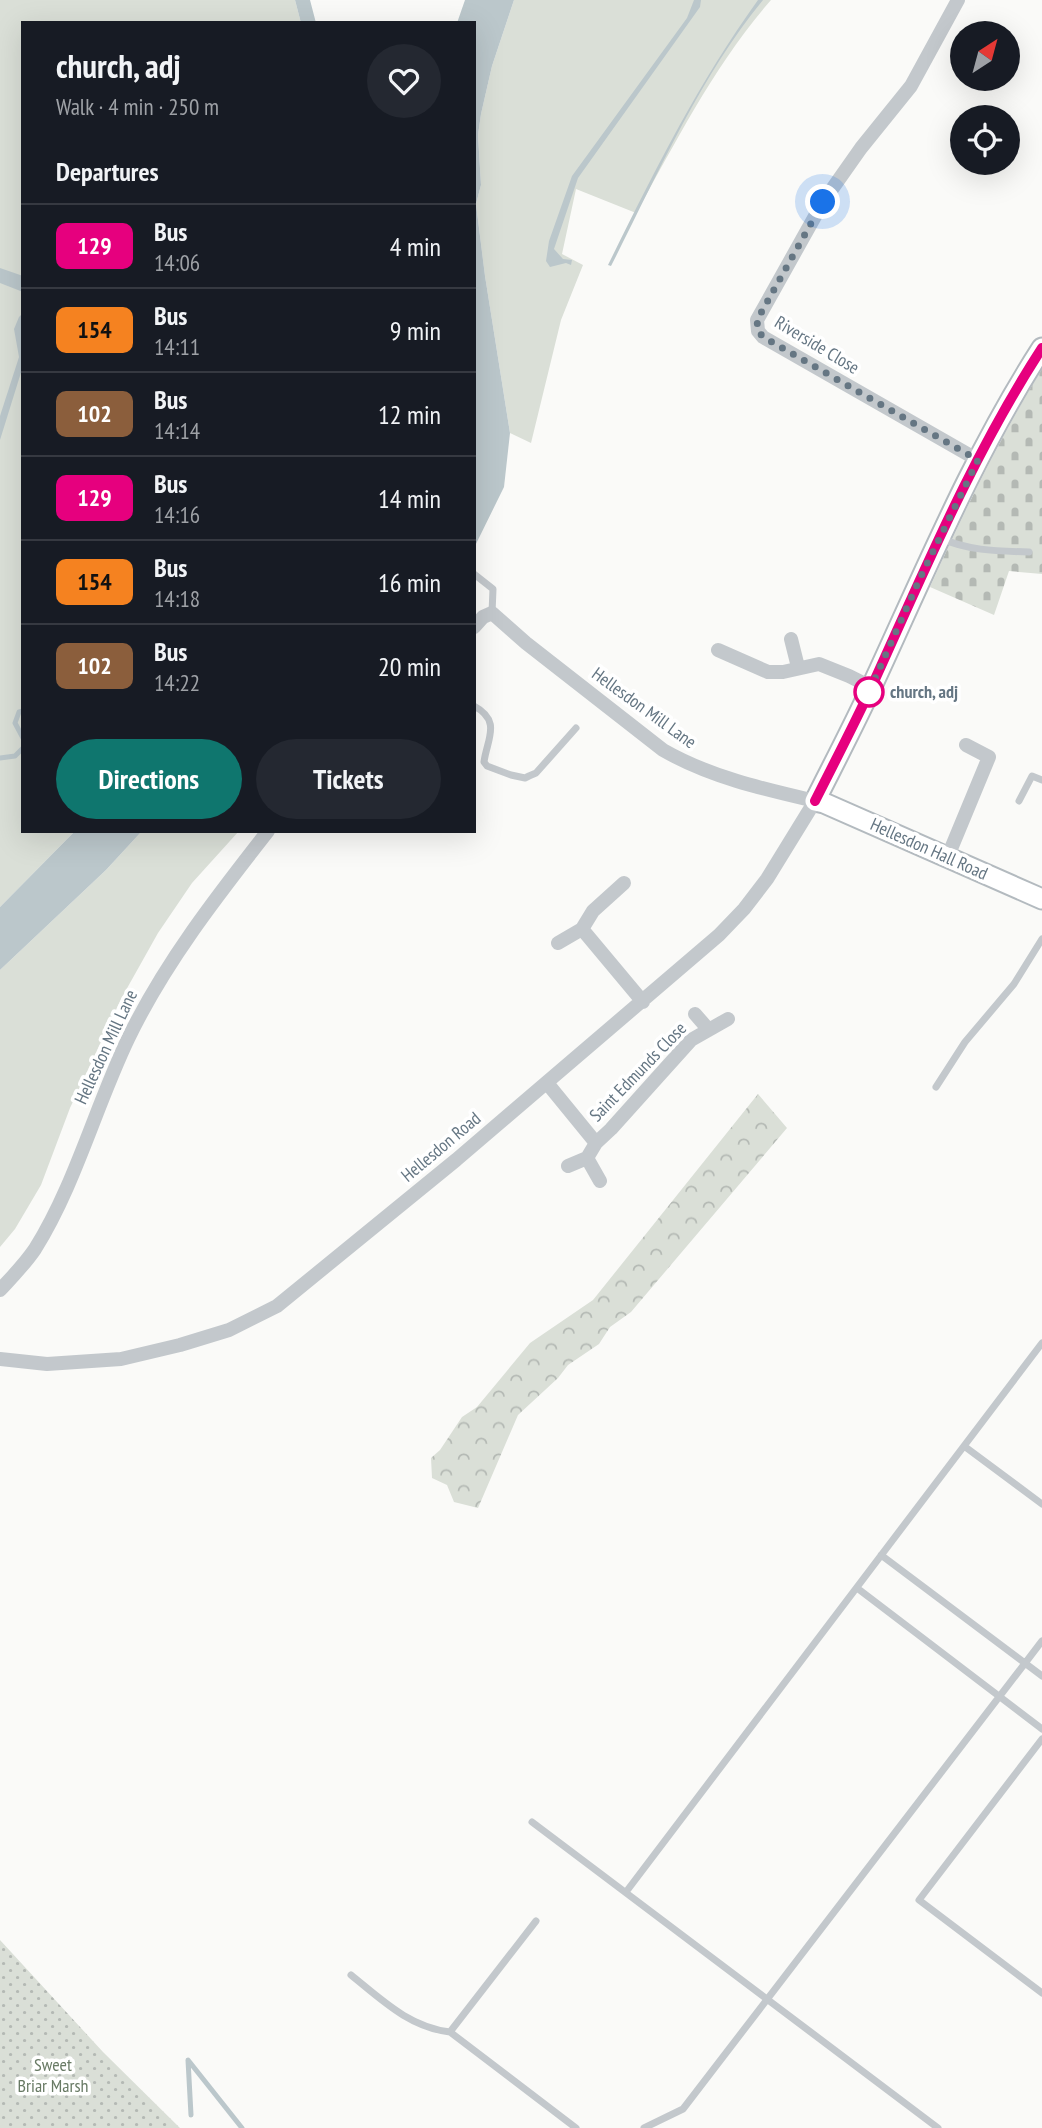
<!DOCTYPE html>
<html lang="en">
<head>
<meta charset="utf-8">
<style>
  body { margin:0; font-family:"PT Sans Narrow",sans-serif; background:#242831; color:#f1f3f6; height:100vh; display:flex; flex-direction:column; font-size:26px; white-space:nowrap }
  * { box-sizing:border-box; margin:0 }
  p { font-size:23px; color:#9ea1a6 }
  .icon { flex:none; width:38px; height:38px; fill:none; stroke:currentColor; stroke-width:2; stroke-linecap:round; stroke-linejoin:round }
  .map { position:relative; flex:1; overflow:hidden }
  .drawer { position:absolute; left:21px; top:21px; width:455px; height:812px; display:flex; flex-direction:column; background:#171b24; border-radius:0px; box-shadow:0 7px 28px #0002 }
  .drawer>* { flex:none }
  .badge { padding:0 14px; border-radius:10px; font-size:24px; line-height:46px }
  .needle { width:46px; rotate:36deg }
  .fabs { position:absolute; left:950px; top:21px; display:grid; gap:14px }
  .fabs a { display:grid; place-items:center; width:70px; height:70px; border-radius:50%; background:#171b24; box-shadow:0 7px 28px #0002; font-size:35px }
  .you { position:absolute; width:35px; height:35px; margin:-18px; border:5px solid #fff; border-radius:50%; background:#1a73e8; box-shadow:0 0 0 10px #1a73e833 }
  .map>.badge { position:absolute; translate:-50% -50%; box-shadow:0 0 0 4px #fff }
  h2 { padding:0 35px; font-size:26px; line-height:63px }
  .round { display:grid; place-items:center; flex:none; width:74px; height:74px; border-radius:37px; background:#242831 }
  .head { display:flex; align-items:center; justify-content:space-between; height:119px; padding:0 35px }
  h1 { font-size:33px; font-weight:600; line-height:52px }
  .primary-button { display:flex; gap:14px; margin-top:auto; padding:14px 35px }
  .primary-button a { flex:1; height:80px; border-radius:42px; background:#0f766e; color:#fff; font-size:28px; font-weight:600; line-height:80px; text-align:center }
  .primary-button a+a { background:#242831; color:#f1f3f6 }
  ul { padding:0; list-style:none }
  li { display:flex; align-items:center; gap:21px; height:84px; padding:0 35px; border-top:2px solid #363941 }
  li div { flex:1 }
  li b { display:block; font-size:26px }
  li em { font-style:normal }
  li .badge { min-width:77px; font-weight:700; text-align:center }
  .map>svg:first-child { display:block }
  .green { fill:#dadfd7 }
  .forest { fill:url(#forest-crowns) }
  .cemetery { fill:url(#cemetery-stones) }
  .park { fill:url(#park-dots) }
  .water { fill:#bbc7cb }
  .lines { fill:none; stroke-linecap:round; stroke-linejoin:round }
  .stream { stroke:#bbc7cb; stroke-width:5 }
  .secondary-casing { stroke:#b3babf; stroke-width:23 }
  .lane { stroke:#c3c8cc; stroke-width:7 }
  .street { stroke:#c3c8cc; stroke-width:14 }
  .secondary { stroke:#fff; stroke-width:19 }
  .line-casing { stroke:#fff; stroke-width:16 }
  .line { stroke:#e6007e; stroke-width:10 }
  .walk { stroke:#657683; stroke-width:7; stroke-dasharray:0 12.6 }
  .stop-dot { fill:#fff; stroke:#e6007e; stroke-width:3.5 }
  .labels { text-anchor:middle; stroke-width:7; stroke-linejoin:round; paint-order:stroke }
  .street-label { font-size:18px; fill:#657683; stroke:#fff }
  .stop-label { font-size:18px; font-weight:bold; fill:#657683; stroke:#fff; text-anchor:start }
  .park-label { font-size:18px; fill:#687a64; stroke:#fff }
</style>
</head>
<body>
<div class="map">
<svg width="1042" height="2128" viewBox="0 0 1042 2128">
  <defs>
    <pattern id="forest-crowns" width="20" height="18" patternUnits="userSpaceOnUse" patternTransform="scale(1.75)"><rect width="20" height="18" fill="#dadfd7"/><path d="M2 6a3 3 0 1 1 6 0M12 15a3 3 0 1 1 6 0" fill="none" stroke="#b4b9b4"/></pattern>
    <pattern id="cemetery-stones" width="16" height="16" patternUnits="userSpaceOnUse" patternTransform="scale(1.75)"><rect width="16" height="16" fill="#dadfd7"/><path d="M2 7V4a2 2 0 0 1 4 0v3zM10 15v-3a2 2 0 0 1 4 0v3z" fill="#b4b9b4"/></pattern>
    <pattern id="park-dots" width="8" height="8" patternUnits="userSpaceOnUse" patternTransform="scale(1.75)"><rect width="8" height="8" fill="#dadfd7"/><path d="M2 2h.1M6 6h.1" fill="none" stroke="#b4b9b4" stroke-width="1.8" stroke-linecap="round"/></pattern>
  </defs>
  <rect width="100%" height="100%" fill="#fafaf8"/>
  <path class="green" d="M0 0H295L301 23H23V831H75L0 907Z
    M514 0H771C715 64 677 140 636 213L576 189 562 254 583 265 561 320 531 443 510 433 485 276 476 204 481 185 478 135 481 114 492 66Z
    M142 831H239L192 883 158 933 121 999 70 1108 41 1185 15 1229 0 1247V970L106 870Z"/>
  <path class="forest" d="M758 1094 787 1128 631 1312 610 1327 599 1344 568 1365 558 1378 518 1415 478 1508 454 1502 447 1485 432 1478 431 1458 440 1450 462 1417 477 1407 530 1343 593 1300Z"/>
  <path class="cemetery" d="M1042 369V574L1009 571 994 615 930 587C964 512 999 439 1042 369Z"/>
  <path class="park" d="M0 1940 103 2052 180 2128H0Z"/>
  <path class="water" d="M295 0H310L316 23H301Z
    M465 0H514L492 66 481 114 478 135 481 185 476 204 485 276 510 433 504 487 474 548V23H457Z
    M694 0H701L700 7 578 178 554 249 563 259 572 260 571 265 566 263 550 267 546 261 549 241 572 176 687 18Z
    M758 0H763C700 76 656 178 611 266L608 265C653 174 698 83 758 0Z
    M0 268 23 276V292L0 283Z
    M23 313V366L0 440V416L19 357 14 329 19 317Z
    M75 831H142L106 870 0 970V907Z"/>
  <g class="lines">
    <path class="stream" d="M23 711 19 712 15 723 23 738
      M0 758 15 756 23 748
      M191 2115 188 2060 242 2128"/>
    <defs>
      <path id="secondary" d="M1042 348C973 455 925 572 872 686 854 725 834 763 815 801L824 803 1042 899"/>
    </defs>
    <use href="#secondary" class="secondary-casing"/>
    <path class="lane" d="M940 538C969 551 998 551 1029 552
      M474 574 493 589 492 613
      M474 706C502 721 487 739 484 762L487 766 511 775 525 778 529 776 536 773 576 728
      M1019 801 1032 776 1042 780
      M936 1087 965 1042 1014 984 1042 939
      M964 1446 1042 1504
      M881 1555 1042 1676
      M857 1588 1042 1729
      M1042 1739 919 1900 1042 1993
      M532 1822 938 2128
      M626 1892 1042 1343
      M536 1921 450 2032 576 2128
      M351 1975C382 2000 409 2027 450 2032
      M644 2128 683 2109 1042 1641"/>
    <path class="street" d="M958 0 911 86 861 148 823 202 757 320 758 331 763 337 978 460
      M791 639 798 667
      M718 650 768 672H783L819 664 849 676 871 687
      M948 856 989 757 966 745
      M582 929 593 911 624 883
      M558 943 582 929 643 1002
      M695 1014 708 1029
      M547 1083 596 1143
      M568 1166 587 1158
      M600 1181 587 1158 596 1143 611 1129 691 1040 728 1019
      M0 1290C12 1277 25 1264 35 1249 75 1185 95 1108 128 1039 164 964 217 896 268 831
      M0 1359 47 1364 121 1359 180 1345 229 1330 277 1306 456 1160 719 935 744 909 767 879 815 801C763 789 710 777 663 750L526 643 492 613 483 617 474 627"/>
    <use href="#secondary" class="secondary"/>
  </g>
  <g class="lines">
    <defs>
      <path id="line" d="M815 801C834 763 854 725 872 686 924 572 973 454 1042 348"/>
    </defs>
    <use href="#line" class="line-casing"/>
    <use href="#line" class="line"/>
    <path class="walk" d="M823 202 757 320 758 331 763 337 978 460 921 576 869 692"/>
  </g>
  <circle class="stop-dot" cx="869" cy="692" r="14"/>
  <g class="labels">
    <g class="street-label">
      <text transform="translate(817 345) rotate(31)" y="6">Riverside Close</text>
      <text transform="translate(644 708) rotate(36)" y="6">Hellesdon Mill Lane</text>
      <text transform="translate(929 849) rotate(24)" y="6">Hellesdon Hall Road</text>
      <text transform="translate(106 1047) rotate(-65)" y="6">Hellesdon Mill Lane</text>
      <text transform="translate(638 1072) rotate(-46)" y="6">Saint Edmunds Close</text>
      <text transform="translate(441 1147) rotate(-40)" y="6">Hellesdon Road</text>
    </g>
    <g class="stop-label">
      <text x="890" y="698">church, adj</text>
    </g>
    <g class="park-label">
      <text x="53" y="2071">Sweet<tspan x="53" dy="21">Briar Marsh</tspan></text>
    </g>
  </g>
</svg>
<div class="fabs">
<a><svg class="needle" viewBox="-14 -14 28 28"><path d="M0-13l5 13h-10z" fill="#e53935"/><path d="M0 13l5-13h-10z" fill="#9ea1a6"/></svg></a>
<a><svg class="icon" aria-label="locate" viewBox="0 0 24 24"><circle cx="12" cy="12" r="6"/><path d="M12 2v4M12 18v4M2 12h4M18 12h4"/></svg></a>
</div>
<div class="you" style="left:823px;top:202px"></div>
<section class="drawer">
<div class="head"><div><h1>church, adj</h1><p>Walk · 4 min · 250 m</p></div><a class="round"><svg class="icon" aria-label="heart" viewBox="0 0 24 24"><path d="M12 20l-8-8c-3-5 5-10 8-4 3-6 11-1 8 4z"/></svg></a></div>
<h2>Departures</h2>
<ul>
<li><span class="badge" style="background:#e6007e;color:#fff">129</span><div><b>Bus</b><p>14:06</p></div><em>4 min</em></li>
<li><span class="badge" style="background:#f58220;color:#111">154</span><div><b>Bus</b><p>14:11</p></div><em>9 min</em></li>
<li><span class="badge" style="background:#8b5e3c;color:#fff">102</span><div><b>Bus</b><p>14:14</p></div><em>12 min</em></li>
<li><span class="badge" style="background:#e6007e;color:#fff">129</span><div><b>Bus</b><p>14:16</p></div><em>14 min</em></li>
<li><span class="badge" style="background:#f58220;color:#111">154</span><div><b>Bus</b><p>14:18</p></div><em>16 min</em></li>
<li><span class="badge" style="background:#8b5e3c;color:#fff">102</span><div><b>Bus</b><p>14:22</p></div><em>20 min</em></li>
</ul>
<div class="primary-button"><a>Directions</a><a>Tickets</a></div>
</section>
</div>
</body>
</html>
